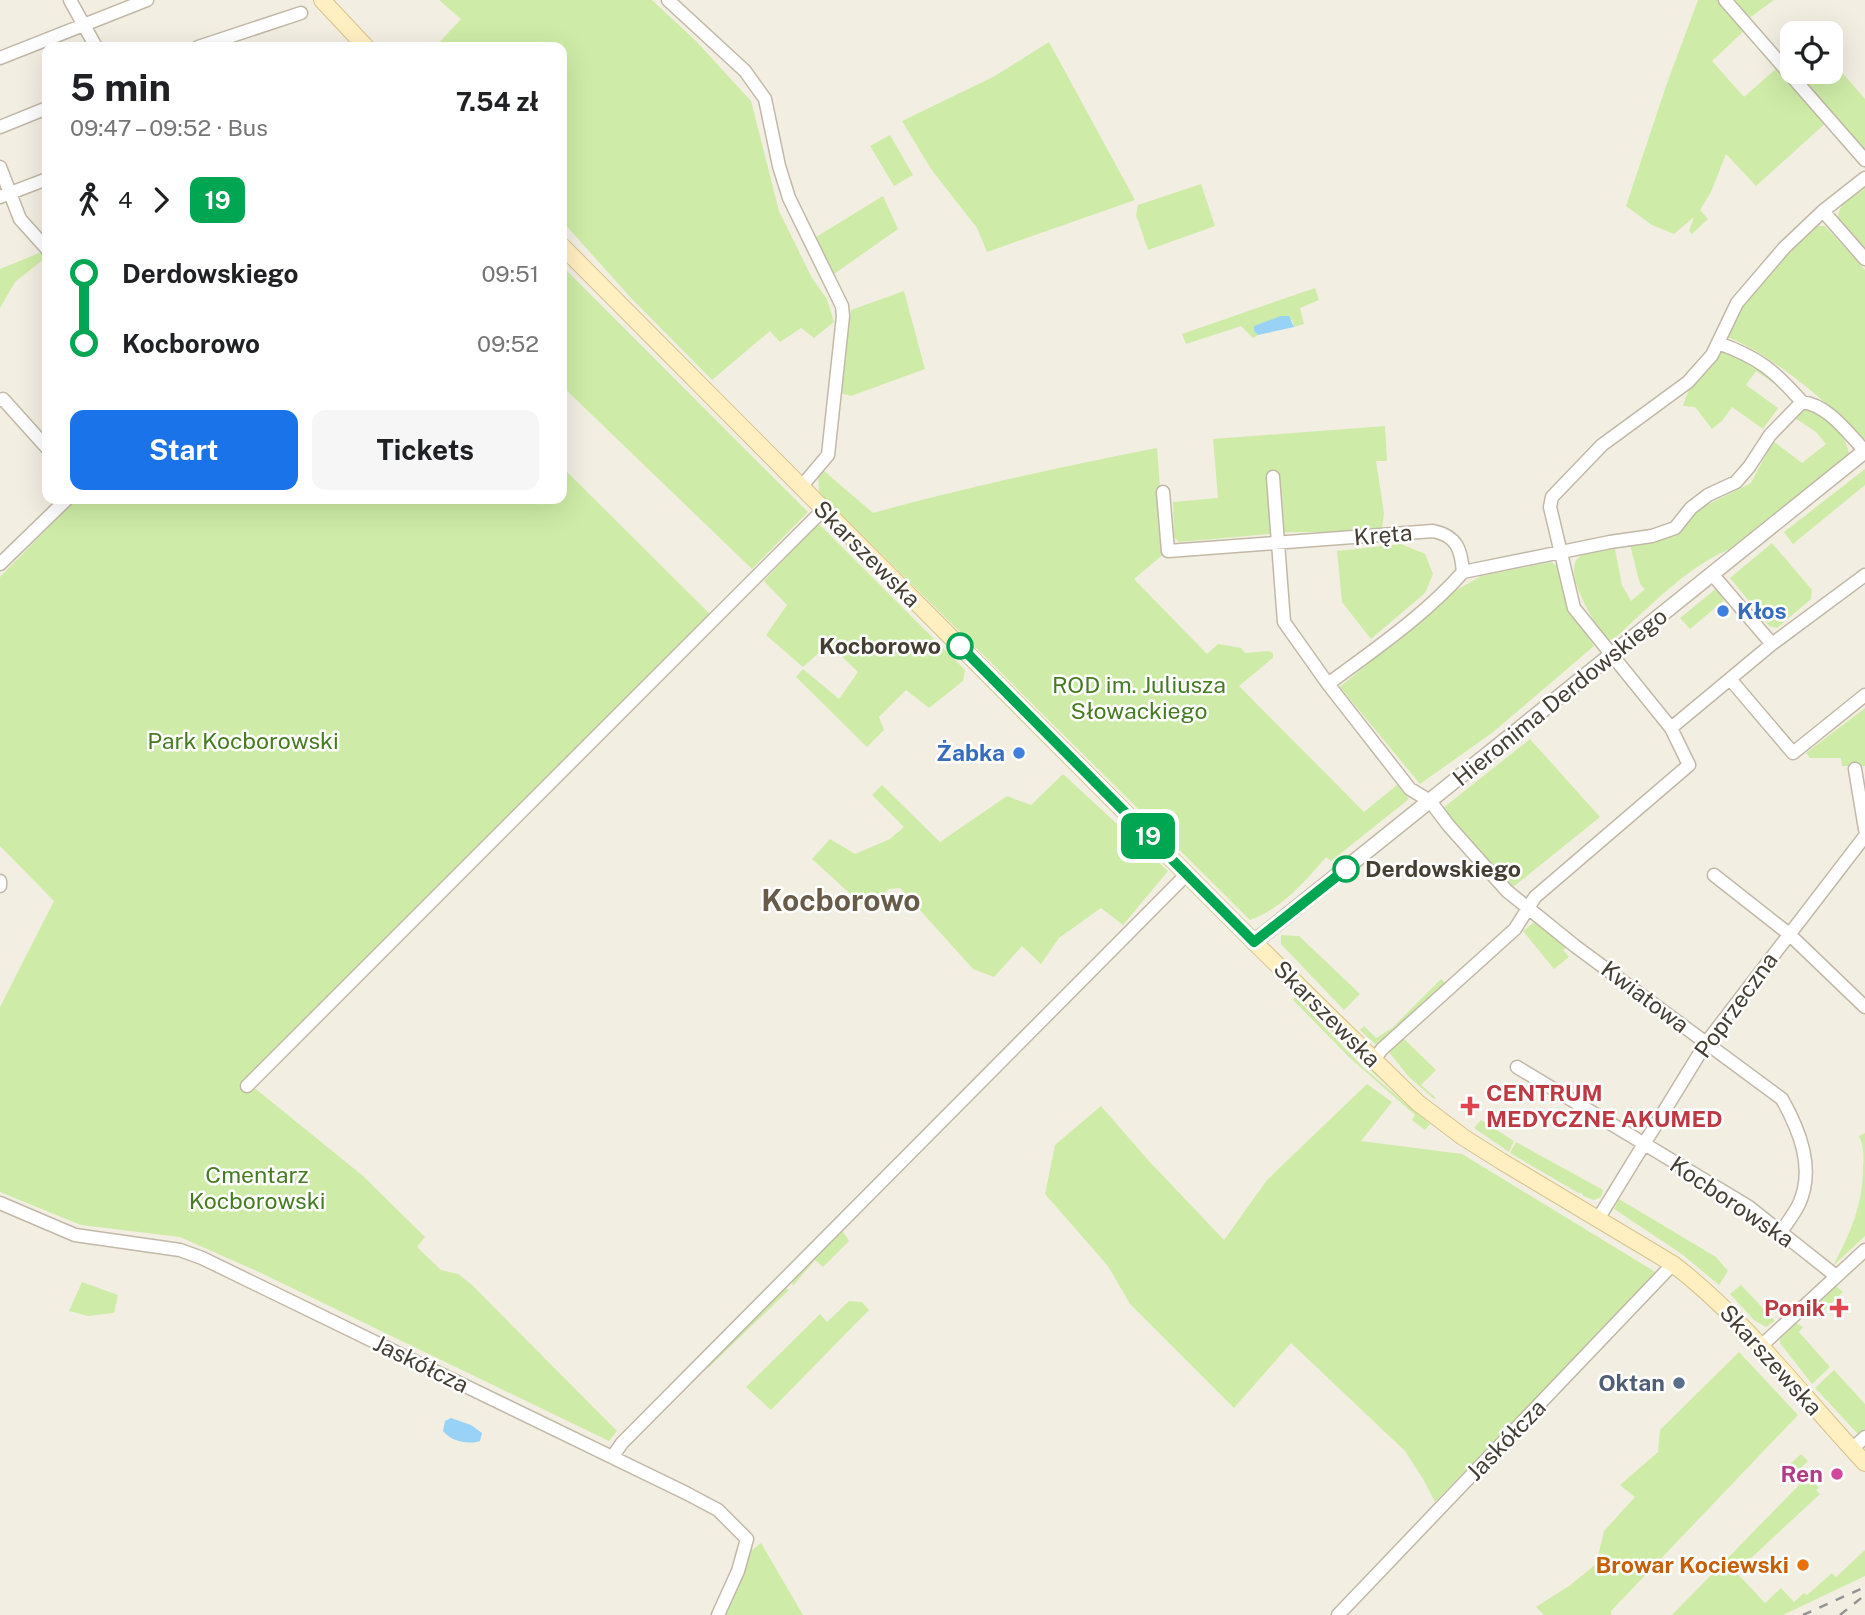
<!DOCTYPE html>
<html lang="en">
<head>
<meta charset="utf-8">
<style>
  body { margin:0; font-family:"Public Sans",sans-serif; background:#f6f6f6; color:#202124; height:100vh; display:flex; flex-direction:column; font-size:26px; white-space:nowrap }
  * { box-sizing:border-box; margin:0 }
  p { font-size:23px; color:#757577 }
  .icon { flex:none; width:38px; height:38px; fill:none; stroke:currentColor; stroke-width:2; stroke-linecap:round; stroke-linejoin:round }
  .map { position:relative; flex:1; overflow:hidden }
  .panel { position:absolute; left:42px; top:42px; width:525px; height:462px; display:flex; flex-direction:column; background:#fff; border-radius:14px; box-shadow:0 7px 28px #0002 }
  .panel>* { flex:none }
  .badge { padding:0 14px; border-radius:10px; font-size:24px; line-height:46px }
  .tools { position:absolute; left:1780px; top:21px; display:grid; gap:14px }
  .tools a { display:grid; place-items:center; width:63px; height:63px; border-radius:14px; background:#fff; box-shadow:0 7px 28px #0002; font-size:35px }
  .map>.badge { position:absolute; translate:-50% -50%; box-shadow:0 0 0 4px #fff }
  .legs { display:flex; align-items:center; gap:10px; height:77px; padding:0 28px; font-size:23px }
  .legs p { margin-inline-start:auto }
  .summary { display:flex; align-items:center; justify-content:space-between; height:119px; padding:0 28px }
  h1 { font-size:38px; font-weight:700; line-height:52px }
  .action { display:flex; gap:14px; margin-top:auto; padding:14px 28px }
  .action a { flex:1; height:80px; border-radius:14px; background:#1a73e8; color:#fff; font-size:28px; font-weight:700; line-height:80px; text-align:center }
  .action a+a { background:#f6f6f6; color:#202124 }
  ul { padding:0 28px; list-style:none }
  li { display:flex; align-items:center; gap:24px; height:70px; font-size:26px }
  li i { display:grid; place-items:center; width:10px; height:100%; margin:0 9px; background:currentColor }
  li i::after { content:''; width:18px; height:18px; margin:-9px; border:5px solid; border-radius:50%; background:#fff }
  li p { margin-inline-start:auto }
  li:first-child i { background:linear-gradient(#0000 50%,currentColor 0) }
  li:last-child i { background:linear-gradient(currentColor 50%,#0000 0) }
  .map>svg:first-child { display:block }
  .green { fill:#ceeca7 }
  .water { fill:#98d2f7 }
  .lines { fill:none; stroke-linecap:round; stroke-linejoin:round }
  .minor-casing { stroke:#c2b8a7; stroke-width:15 }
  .tertiary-casing { stroke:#c2b8a7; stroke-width:17 }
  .secondary-casing { stroke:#d7c38d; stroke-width:18 }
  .minor { stroke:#fff; stroke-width:12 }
  .tertiary { stroke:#fff; stroke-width:14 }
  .secondary { stroke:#ffefc1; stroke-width:16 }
  .rail { stroke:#949494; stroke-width:2.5; stroke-dasharray:9 9; stroke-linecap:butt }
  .line-1-casing { stroke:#fff; stroke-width:16 }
  .line-1 { stroke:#00a651; stroke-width:10 }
  .shop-dot { fill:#3f7fe0; stroke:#fff; stroke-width:2.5 }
  .stop-1-dot { fill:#fff; stroke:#00a651; stroke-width:3.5 }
  .health-dot { fill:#e0444e; stroke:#fff; stroke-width:2.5 }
  .service-dot { fill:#5c6f8a; stroke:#fff; stroke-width:2.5 }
  .hotel-dot { fill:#d1479c; stroke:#fff; stroke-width:2.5 }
  .food-dot { fill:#e8710a; stroke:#fff; stroke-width:2.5 }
  .labels { text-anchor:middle; stroke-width:5; stroke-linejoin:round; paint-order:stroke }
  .street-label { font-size:23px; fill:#453e32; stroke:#fff }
  .shop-label { font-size:23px; font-weight:bold; fill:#366cbe; stroke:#fff; text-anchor:start }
  .stop-label { font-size:23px; font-weight:bold; fill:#453e32; stroke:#fff; text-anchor:end }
  .park-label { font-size:23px; fill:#457c21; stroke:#fff }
  .health-label { font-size:23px; font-weight:bold; fill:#be3a42; stroke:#fff; text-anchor:start }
  .service-label { font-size:23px; font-weight:bold; fill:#4e5e75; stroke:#fff; text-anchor:end }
  .hotel-label { font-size:23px; font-weight:bold; fill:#b23c85; stroke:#fff; text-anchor:end }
  .food-label { font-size:23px; font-weight:bold; fill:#c56008; stroke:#fff; text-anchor:end }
  .district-label { font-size:30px; font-weight:bold; fill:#695b49; stroke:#fff }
</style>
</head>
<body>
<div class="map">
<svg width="1865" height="1615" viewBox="0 0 1865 1615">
  <rect width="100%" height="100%" fill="#f3eee2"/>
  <path class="green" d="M439 0H652L696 41 751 101 779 211 812 278 827 299 834 322 814 338 801 328 780 342 770 331 712 380 631 298 562 221V47H435L461 19Z
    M1698 0H1720L1745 30 1712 61 1744 97 1778 67 1827 122 1756 186 1726 154 1711 192 1700 210 1708 219 1692 234 1689 231 1694 217 1674 234 1652 225 1626 206 1666 86Z
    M1732 0H1774L1748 19Z
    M1049 42 1135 200 987 252 977 228 931 169 902 121 993 77Z
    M1832 61 1865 99V153L1803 82 1818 72H1830Z
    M890 135 913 175 894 186 870 146Z
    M1201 184 1215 226 1148 250 1136 215 1138 205Z
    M1865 184V252C1834 218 1825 217 1865 184Z
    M883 196 898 229 834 274 816 237Z
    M1818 226H1825L1865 270V439H1861C1833 405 1768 352 1727 337L1726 331C1750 290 1780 254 1818 226Z
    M44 251 47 255 45 258 15 282 0 308V269Z
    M562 266 808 512 752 569 562 386Z
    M1315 288 1319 300 1300 308 1304 324 1294 327 1292 320 1254 331 1258 335 1253 338 1241 326 1186 344 1182 334Z
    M904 291 925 369 851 396 841 393 851 310Z
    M1724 347 1768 371 1784 390 1756 371 1746 385 1778 408 1763 429 1732 407 1722 421 1712 429 1695 407 1683 406C1690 381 1708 365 1724 347Z
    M1811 405C1825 418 1847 434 1849 454L1738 546C1691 562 1652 605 1616 637L1607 642C1597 626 1564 577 1577 559 1585 550 1603 550 1615 549L1622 585 1631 601 1645 589 1640 584 1630 545 1673 533 1697 510 1751 483 1773 441 1802 463 1826 444 1816 432 1790 415Z
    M1385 426 1387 461H1376L1384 513 1382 528 1353 532H1292L1179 542 1174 537 1173 502 1218 498 1213 439Z
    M1157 448 1165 553 1134 579 1207 654 1218 644 1241 648 1245 653 1269 651 1273 653V658L1239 686 1364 812 1397 785 1409 799 1331 861 1326 857C1305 882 1281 909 1250 920L819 492 818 475 823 470 873 513C967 487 1061 467 1157 448Z
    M562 467 711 615 251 1085 363 1176 425 1237 417 1247 441 1270 458 1274 472 1285 617 1431 609 1441 259 1272 180 1237 81 1225 0 1192V1007L54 901 0 846V577L76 499H562Z
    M1865 469V485L1793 544 1784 532Z
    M818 523 965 670 963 681 929 708 906 690 879 717 884 730 867 747 796 677 803 669 839 699 858 672 829 644 803 667 766 635 787 605 764 581Z
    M1772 543 1812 590 1811 599 1777 628 1769 626 1730 578Z
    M1401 544 1425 554 1433 574 1425 593 1371 639 1342 602 1337 551Z
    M1551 562 1558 567 1570 609 1594 646 1492 733 1420 784 1340 687 1455 591 1481 576Z
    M1718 587 1727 598 1690 629 1680 618Z
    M1865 708V766H1842L1841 758H1810L1806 753Z
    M1530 739 1600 817 1512 888 1443 808Z
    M1063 774 1168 871 1123 925 1101 908 1059 938 1041 964 1022 946 994 977 973 969 900 888 889 889 868 910 812 859 830 839 855 854 890 839 904 827 872 795 882 785 940 842 1007 796 1031 805Z
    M1533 923 1548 927 1568 946 1563 950 1569 957 1554 969 1523 931Z
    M1281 935 1299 936 1360 994 1344 1010 1281 944Z
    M1441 979 1445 983 1382 1043 1375 1044 1360 1030 1364 1026 1376 1038 1392 1028Z
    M1289 984 1423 1113 1421 1116 1370 1070 1287 986Z
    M1295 997 1364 1068 1430 1124 1425 1130 1412 1120 1415 1115 1350 1058 1293 1000Z
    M1403 1038 1436 1070 1421 1085 1436 1098 1434 1099 1409 1077 1389 1052Z
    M1367 1084 1392 1102 1361 1141 1462 1154 1657 1273 1435 1502 1423 1479 1405 1451 1291 1343 1234 1408 1130 1304 1108 1266 1045 1194 1055 1145 1101 1106 1148 1160 1224 1240 1267 1180Z
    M1481 1120 1514 1141 1509 1152 1474 1128Z
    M1865 1133V1236L1833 1266C1850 1234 1863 1205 1863 1168 1864 1156 1864 1147 1859 1136Z
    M1516 1142 1603 1190 1601 1197 1594 1200 1583 1196 1581 1192 1580 1194 1510 1153Z
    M1619 1199 1716 1257 1728 1271 1719 1285 1683 1255 1614 1209Z
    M840 1232H843L849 1241 823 1267 815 1260 793 1286 792 1279Z
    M82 1282 118 1295 114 1313 88 1316 69 1311Z
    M1741 1285 1775 1321 1766 1327 1754 1320 1730 1294Z
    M1835 1285 1843 1292 1822 1312 1814 1313 1809 1319 1806 1312Z
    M784 1287 789 1290 708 1368V1363Z
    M849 1301 862 1302 869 1310 771 1410 746 1387 820 1314 827 1322Z
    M1795 1322 1803 1327 1799 1332 1830 1367 1812 1384 1780 1343V1338L1787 1332 1786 1330Z
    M1739 1352 1798 1415 1611 1611V1615H1544L1536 1607 1569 1586 1596 1564 1604 1531 1635 1497 1620 1485 1658 1452 1660 1430Z
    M1834 1370 1865 1404V1429L1858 1434 1815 1388Z
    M1801 1454 1808 1461 1801 1468 1819 1488 1816 1490 1820 1494 1736 1572 1765 1603 1781 1588 1794 1602 1804 1593 1807 1595 1832 1573 1836 1577 1865 1550V1576L1783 1615H1672L1799 1485 1784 1470Z
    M761 1543 803 1615H723L748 1553Z"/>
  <path class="water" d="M1281 316H1289L1294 327 1258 335 1254 331V326Z
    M451 1418 471 1425 482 1433 480 1441C467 1445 451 1441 443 1431L445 1421Z"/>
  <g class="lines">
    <defs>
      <path id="minor" d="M70 0 96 47
        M668 0 745 71 765 99 779 166 789 198 842 306 843 316 828 455 801 487
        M1725 0 1865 160
        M198 47 301 13
        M0 58 147 0
        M0 127 47 108
        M0 167 20 219 47 249
        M0 197 47 179
        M1823 211 1865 259
        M1718 343C1758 357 1775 371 1802 402
        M0 400 3 399 47 448
        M1273 477 1284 622 1328 684 1410 789 1430 801 1449 826 1507 891 1575 946 1782 1099C1800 1131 1815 1169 1799 1204 1794 1214 1787 1223 1781 1232
        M1163 492 1168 551 1433 531C1457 536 1461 549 1463 572 1424 616 1375 649 1328 684
        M0 564 67 499
        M1463 572 1610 542 1652 536 1675 528 1691 508 1708 495 1736 482 1749 467 1770 435 1802 402C1828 405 1847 432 1865 451
        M1712 574 1772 644
        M1730 679 1793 753 1865 695
        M1671 728 1772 644 1865 575
        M1855 769 1865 829
        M1714 875 1789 934 1865 1007
        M0 881V886
        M1373 1061 1382 1049 1515 929 1535 897 1689 765 1671 728 1574 608 1550 507 1552 497 1602 445 1688 382 1712 355 1737 303 1784 248 1823 211 1865 178
        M1517 1067 1749 1207 1836 1276
        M247 1086 823 510
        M0 1203 75 1235 180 1250 202 1258 686 1493 718 1510 747 1539 738 1571 718 1615
        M1598 1219 1706 1043 1865 836
        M1761 1346 1865 1250
        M1852 1449 1865 1437
        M613 1456 622 1443 1187 874
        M1338 1615 1673 1264"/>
      <path id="tertiary" d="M1254 942 1865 451"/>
      <path id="secondary" d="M322 0 366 47
        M562 246 1254 942 1418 1103 1463 1137 1501 1161 1673 1264C1746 1320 1802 1396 1865 1463"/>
    </defs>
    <use href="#minor" class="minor-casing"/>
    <use href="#tertiary" class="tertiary-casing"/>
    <use href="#secondary" class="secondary-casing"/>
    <use href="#minor" class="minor"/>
    <use href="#tertiary" class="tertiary"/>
    <use href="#secondary" class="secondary"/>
    <path class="rail" d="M1803 1615 1865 1587
      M1840 1615 1865 1595"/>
  </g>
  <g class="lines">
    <defs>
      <path id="line-1" d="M960 646 1254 942 1346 869"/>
    </defs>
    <use href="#line-1" class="line-1-casing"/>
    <use href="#line-1" class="line-1"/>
  </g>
  <g class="shop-dot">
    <circle cx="1723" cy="611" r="7"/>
    <circle cx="1019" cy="753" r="7"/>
  </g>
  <g class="stop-1-dot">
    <circle cx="960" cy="646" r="12"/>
    <circle cx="1346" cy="869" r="12"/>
  </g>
  <g class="health-dot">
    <path d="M1466.5 1095.5h7v7h7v7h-7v7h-7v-7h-7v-7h7z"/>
    <path d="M1835.5 1297.5h7v7h7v7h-7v7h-7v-7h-7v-7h7z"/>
  </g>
  <circle class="service-dot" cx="1679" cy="1383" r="7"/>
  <circle class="hotel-dot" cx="1837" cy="1474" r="7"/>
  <circle class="food-dot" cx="1803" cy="1565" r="7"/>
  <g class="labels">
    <g class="street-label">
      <text transform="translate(1383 535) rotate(-5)" y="8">Kręta</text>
      <text transform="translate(867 554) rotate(45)" y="8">Skarszewska</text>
      <text transform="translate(1560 697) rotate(-39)" y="8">Hieronima Derdowskiego</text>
      <text transform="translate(1645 997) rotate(37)" y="8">Kwiatowa</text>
      <text transform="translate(1736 1005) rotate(-54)" y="8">Poprzeczna</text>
      <text transform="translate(1327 1014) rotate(45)" y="8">Skarszewska</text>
      <text transform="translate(1732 1202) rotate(34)" y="8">Kocborowska</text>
      <text transform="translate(1771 1360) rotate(48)" y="8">Skarszewska</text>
      <text transform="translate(421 1364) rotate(26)" y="8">Jaskółcza</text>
      <text transform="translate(1506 1440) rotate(-46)" y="8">Jaskółcza</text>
    </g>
    <g class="shop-label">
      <text x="1737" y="619">Kłos</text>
      <text x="1005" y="761" text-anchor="end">Żabka</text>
    </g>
    <g class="stop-label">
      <text x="941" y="654">Kocborowo</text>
      <text x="1365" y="877" text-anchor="start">Derdowskiego</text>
    </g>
    <g class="park-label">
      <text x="1139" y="693">ROD im. Juliusza<tspan x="1139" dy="26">Słowackiego</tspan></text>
      <text x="243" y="749">Park Kocborowski</text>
      <text x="257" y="1183">Cmentarz<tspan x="257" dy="26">Kocborowski</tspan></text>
    </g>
    <g class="health-label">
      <text x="1486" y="1101">CENTRUM<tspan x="1486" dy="26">MEDYCZNE AKUMED</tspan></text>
      <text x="1825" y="1316" text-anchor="end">Ponik</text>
    </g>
    <g class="service-label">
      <text x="1665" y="1391">Oktan</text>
    </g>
    <g class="hotel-label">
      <text x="1823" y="1482">Ren</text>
    </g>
    <g class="food-label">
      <text x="1789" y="1573">Browar Kociewski</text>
    </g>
    <g class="district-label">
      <text x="841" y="911">Kocborowo</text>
    </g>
  </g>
</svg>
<div class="tools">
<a><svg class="icon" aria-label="locate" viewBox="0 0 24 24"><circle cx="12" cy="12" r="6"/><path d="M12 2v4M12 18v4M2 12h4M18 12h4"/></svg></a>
</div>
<b class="badge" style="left:1148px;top:836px;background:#00a651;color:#fff">19</b>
<section class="panel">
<div class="summary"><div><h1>5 min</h1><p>09:47 – 09:52 · Bus</p></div><b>7.54 zł</b></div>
<div class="legs"><svg class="icon" aria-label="walk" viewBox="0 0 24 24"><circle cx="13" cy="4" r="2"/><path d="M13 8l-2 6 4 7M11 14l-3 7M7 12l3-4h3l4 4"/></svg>4<svg class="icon" aria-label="forward" viewBox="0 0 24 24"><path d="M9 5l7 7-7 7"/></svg><b class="badge" style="background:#00a651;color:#fff">19</b></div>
<ul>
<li><i style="color:#00a651"></i><b>Derdowskiego</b><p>09:51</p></li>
<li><i style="color:#00a651"></i><b>Kocborowo</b><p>09:52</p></li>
</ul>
<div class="action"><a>Start</a><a>Tickets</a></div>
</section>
</div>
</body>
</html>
